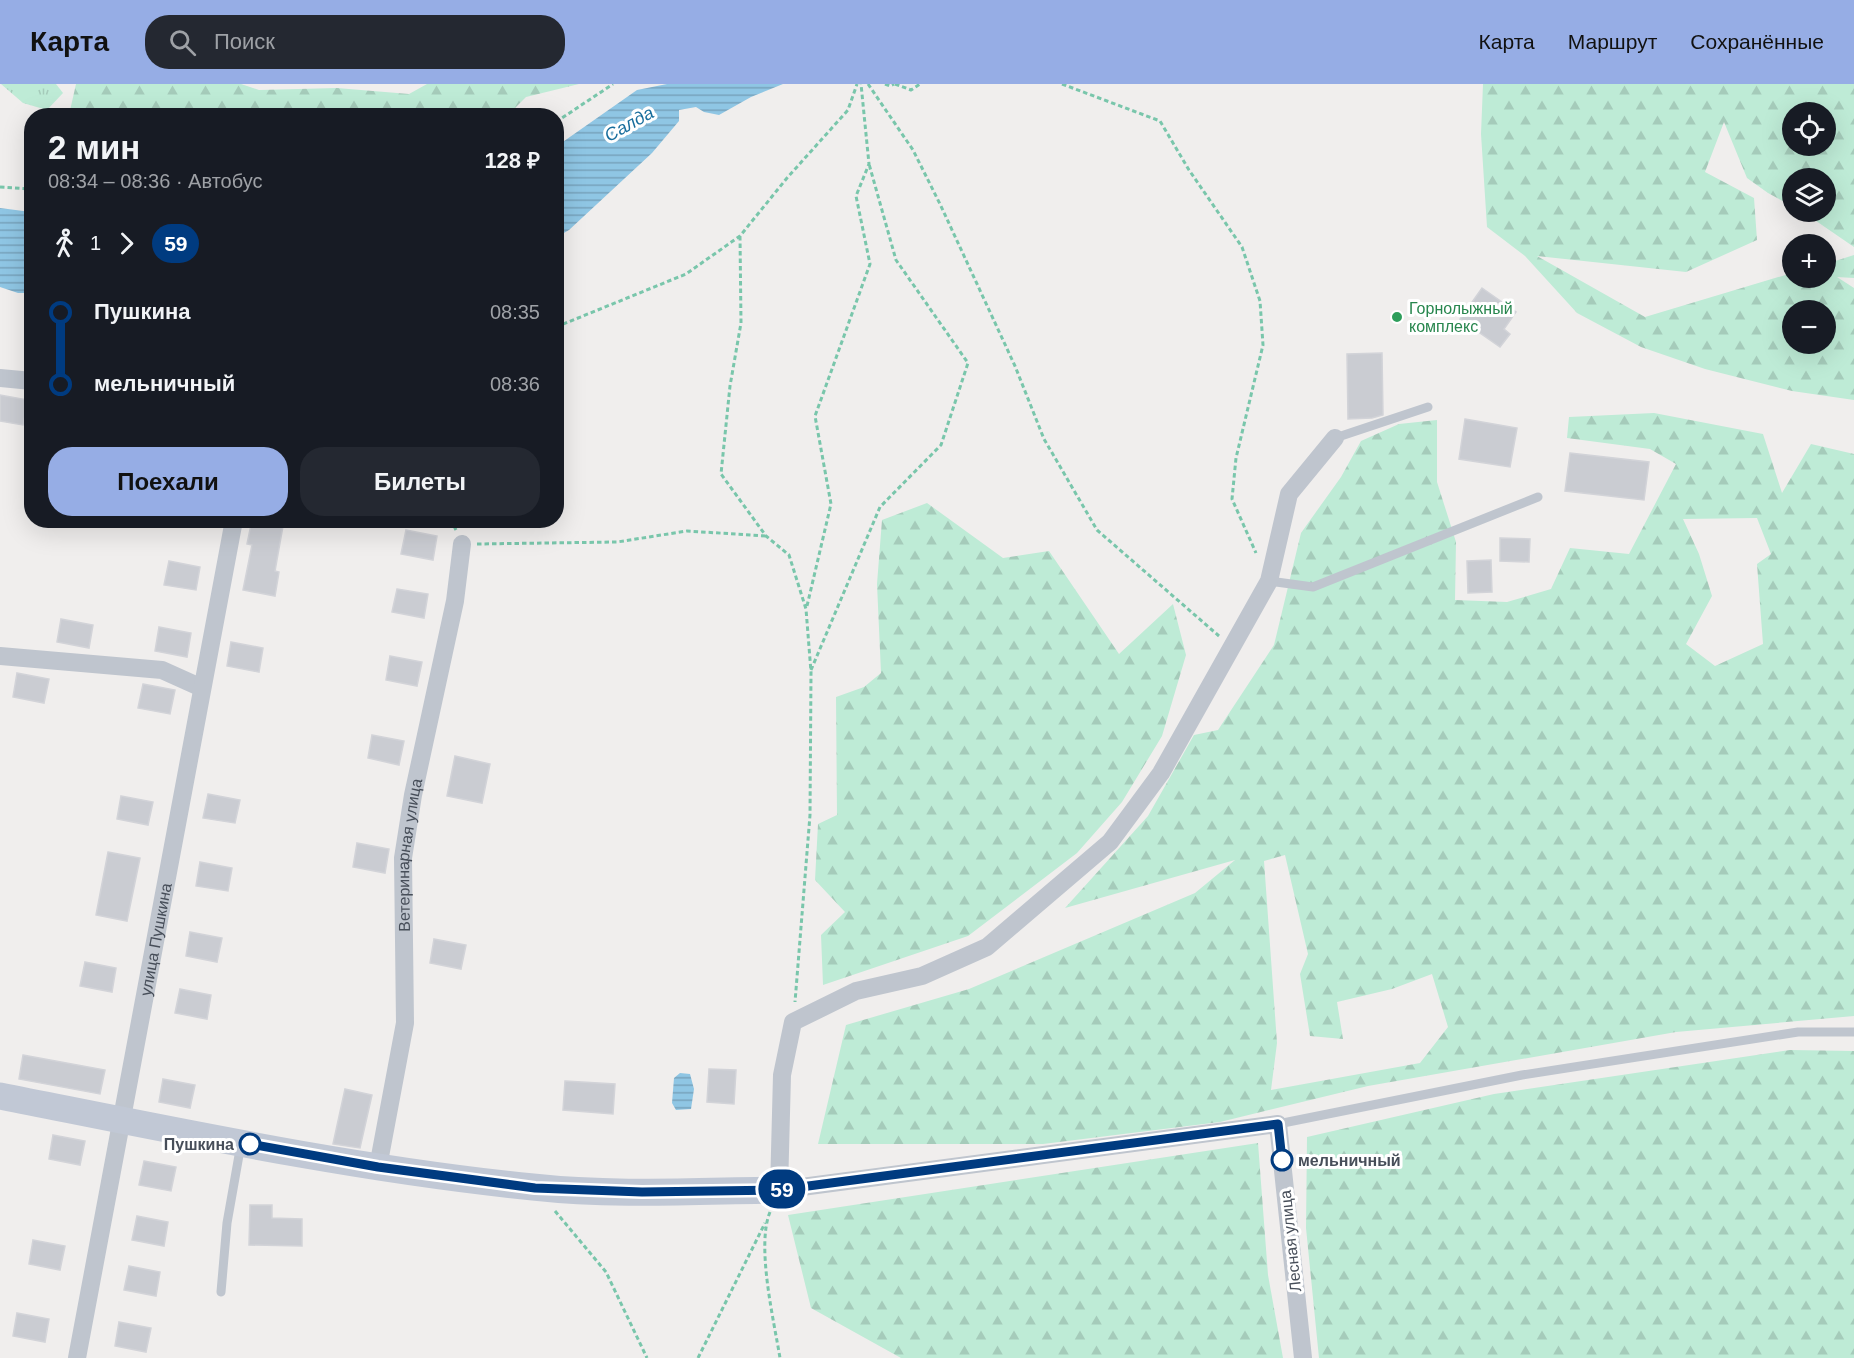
<!DOCTYPE html>
<html lang="ru">
<head>
<meta charset="utf-8">
<style>
  body { margin:0; font-family:Arial,sans-serif; background:#242831; color:#f1f3f6; height:100vh; display:flex; flex-direction:column; font-size:22px; white-space:nowrap }
  * { box-sizing:border-box; margin:0 }
  p { font-size:20px; color:#9ea1a6 }
  .icon { flex:none; width:33px; height:33px; fill:none; stroke:currentColor; stroke-width:2; stroke-linecap:round; stroke-linejoin:round }
  .map { position:relative; flex:1; overflow:hidden }
  .panel { position:absolute; left:24px; top:24px; width:540px; height:420px; display:flex; flex-direction:column; background:#171b24; border-radius:24px; box-shadow:0 6px 24px #0002 }
  .panel>* { flex:none }
  .badge { padding:0 12px; border-radius:20px; font-size:21px; line-height:39px }
  .buttons { position:absolute; left:1782px; top:18px; display:grid; gap:12px }
  .buttons a { display:grid; place-items:center; width:54px; height:54px; border-radius:50%; background:#171b24; box-shadow:0 6px 24px #0002; font-size:30px }
  .map>.badge { position:absolute; translate:-50% -50%; box-shadow:0 0 0 3px #fff }
  .legs { display:flex; align-items:center; gap:9px; height:66px; padding:0 24px; font-size:20px }
  .legs p { margin-inline-start:auto }
  .head { display:flex; align-items:center; justify-content:space-between; height:102px; padding:0 24px }
  h1 { font-size:33px; font-weight:800; line-height:45px }
  .cta { display:flex; gap:12px; margin-top:auto; padding:12px 24px }
  .cta a { flex:1; height:69px; border-radius:24px; background:#96ade5; color:#111; font-size:24px; font-weight:800; line-height:69px; text-align:center }
  .cta a+a { background:#242831; color:#f1f3f6 }
  ul { padding:0 24px; list-style:none }
  li { display:flex; align-items:center; gap:21px; height:72px; font-size:22px }
  li i { display:grid; place-items:center; width:9px; height:100%; margin:0 8px; background:currentColor }
  li i::after { content:''; width:15px; height:15px; margin:-8px; border:4px solid; border-radius:50%; background:#171b24 }
  li p { margin-inline-start:auto }
  li:first-child i { background:linear-gradient(#0000 50%,currentColor 0) }
  li:last-child i { background:linear-gradient(currentColor 50%,#0000 0) }
  header { display:flex; align-items:center; gap:36px; box-sizing:border-box; height:84px; padding:0 30px; background:#96ade5; color:#111 }
  header strong { font-size:28px }
  nav { display:flex; gap:33px; margin-inline-start:auto; font-size:21px }
  .search { width:420px; height:54px; background:#242831; display:flex; align-items:center; gap:15px; box-sizing:border-box; padding:0 21px; border-radius:24px; color:#9ea1a6; font-size:22px }
  .map>svg:first-child { display:block }
  .grass { fill:url(#grass-tufts) }
  .forest { fill:url(#forest-firs); fill-rule:evenodd }
  .water { fill:url(#water-rules) }
  .building { fill:#caccd2; stroke:#d2d3d8; stroke-width:1.5 }
  .lines { fill:none; stroke-linecap:round; stroke-linejoin:round }
  .path { stroke:#79c6ab; stroke-width:3; stroke-dasharray:4.5 3; stroke-linecap:butt }
  .lane { stroke:#bfc5ce; stroke-width:9 }
  .street { stroke:#bfc5ce; stroke-width:18 }
  .secondary { stroke:#c1c8d5; stroke-width:27 }
  .line-1-casing { stroke:#fff; stroke-width:14 }
  .line-1 { stroke:#003b80; stroke-width:9 }
  .leisure-dot { fill:#2e9e5b; stroke:#fff; stroke-width:2 }
  .stop-1-dot { fill:#fff; stroke:#003b80; stroke-width:3 }
  .labels { text-anchor:middle; stroke-width:6; stroke-linejoin:round; paint-order:stroke }
  .leisure-label { font-size:16px; fill:#27864d; stroke:#fff; text-anchor:start }
  .street-label { font-size:16px; fill:#474e59; stroke:#fff }
  .stop-label { font-size:16px; font-weight:bold; fill:#474e59; stroke:#fff; text-anchor:end }
  .water-label { font-size:18px; font-style:italic; fill:#176d9c; stroke:#fff }
</style>
</head>
<body>
<header>
<strong>Карта</strong>
<div class="search"><svg class="icon" aria-label="search" viewBox="0 0 24 24"><circle cx="10" cy="10" r="6"/><path d="M15 15l6 6"/></svg>Поиск</div>
<nav><a>Карта</a><a>Маршрут</a><a>Сохранённые</a></nav>
</header>
<div class="map">
<svg width="1854" height="1274" viewBox="0 0 1854 1274">
  <defs>
    <pattern id="grass-tufts" width="24" height="20" patternUnits="userSpaceOnUse" patternTransform="scale(1.5)"><rect width="24" height="20" fill="#beebd6"/><path d="M3 7l-1-3M5 7V3M7 7l1-3M15 17l-1-3M17 17v-4M19 17l1-3" fill="none" stroke="#a5cbba"/></pattern>
    <pattern id="forest-firs" width="22" height="20" patternUnits="userSpaceOnUse" patternTransform="scale(1.5)"><rect width="22" height="20" fill="#beebd6"/><path d="M5 1l3.5 6h-7zM16 11l3.5 6h-7z" fill="#a5cbba"/></pattern>
    <pattern id="water-rules" width="6" height="5" patternUnits="userSpaceOnUse" patternTransform="scale(1.5)"><rect width="6" height="5" fill="#8fc6e4"/><path d="M0 2.5h6" fill="none" stroke="#77a3bc"/></pattern>
  </defs>
  <rect width="100%" height="100%" fill="#f0eeed"/>
  <path class="grass" d="M1 0H56L63 9 47 26 23 19Z"/>
  <path class="forest" d="M76 0H241L259 6 337 4 409 10 427 0H579L526 13 508 31H69Z
    M1483 0H1854V163L1803 128H1826V94H1792V122L1768 109 1747 94 1724 38 1705 88 1754 114 1757 156 1686 188 1537 172 1645 233 1792 189V194H1826V180L1854 171V194L1837 193 1854 204V316L1792 307 1705 285 1641 263 1577 229 1525 172 1487 143 1481 50ZM1826 28V62H1792V28ZM1826 226V260H1792V226Z
    M1654 329 1763 350 1782 409 1811 360 1854 370V932L1676 948 1368 1002 1220 1038 1043 1060H818L846 941 969 905 1195 809 1235 776 1065 824 1148 732 1194 651 1218 646 1274 561 1301 449 1341 393 1361 357 1399 340 1437 336V398L1456 458 1455 516 1507 518 1551 505 1570 464 1629 470 1676 380 1650 365 1567 354 1569 333ZM1757 434 1771 470 1757 480 1763 560 1715 582 1686 560 1712 512 1699 470 1683 435ZM1285 771 1308 870 1300 890 1310 952 1343 955 1337 918 1392 905 1432 890 1448 943 1420 979 1271 1006 1277 959 1264 777Z
    M927 419 1003 474 1049 467 1119 570 1173 520 1186 571 1162 652 1122 718 1077 769 968 852 823 901 821 851 845 828 815 796 818 740 837 731 836 613 864 603 881 589 877 500 882 436Z
    M1790 966 1854 967V1274H1319L1306 1144 1307 1053 1494 1010Z
    M1258 1059 1268 1191 1283 1274H901L811 1224 788 1131Z"/>
  <path class="water" d="M667 0H783L751 13 719 31 704 28 696 23 679 26V37L652 69 569 146 557 153V62L637 6Z
    M0 124 31 128V209H18L0 203Z
    M680 989 690 990 694 1005 691 1025 676 1026 672 1019 674 994Z"/>
  <path class="building" d="M1482 204 1516 228 1504 245 1510 250 1500 263 1460 235Z
    M1382 269 1383 331 1372 334 1348 335 1347 270Z
    M0 311 28 316 23 341 0 337Z
    M1465 335 1517 344 1510 383 1459 375Z
    M1570 369 1649 378 1644 416 1565 407Z
    M252 436 283 442 275 487 279 488 275 512 243 506 252 461 247 460Z
    M406 446 437 452 433 476 401 470Z
    M1500 454 1530 455 1529 478 1500 477Z
    M1491 476 1492 508 1468 509 1467 477Z
    M169 477 200 483 196 506 164 501Z
    M397 505 428 510 424 534 392 528Z
    M61 535 93 541 89 564 57 558Z
    M159 543 191 549 187 573 155 567Z
    M231 558 263 564 259 588 227 582Z
    M390 572 422 578 417 602 386 596Z
    M17 589 49 595 44 619 13 613Z
    M143 600 175 606 170 630 138 624Z
    M372 651 404 657 399 681 368 674Z
    M455 672 490 680 482 719 447 712Z
    M208 710 240 716 235 739 203 734Z
    M121 712 153 718 148 741 117 735Z
    M357 759 389 765 385 789 353 783Z
    M108 768 140 774 127 837 96 831Z
    M200 778 232 784 228 807 196 802Z
    M190 848 222 854 217 878 186 872Z
    M434 855 466 861 461 885 430 879Z
    M85 878 116 884 112 908 80 902Z
    M180 905 211 911 207 935 175 929Z
    M23 971 105 986 100 1010 19 995Z
    M709 985 736 986 734 1020 707 1018Z
    M163 995 195 1001 190 1024 159 1018Z
    M565 997 615 1000 613 1030 563 1026Z
    M345 1005 372 1011 360 1064 333 1060Z
    M53 1051 85 1057 80 1081 49 1075Z
    M144 1077 176 1083 171 1107 139 1101Z
    M250 1121H272V1134L302 1135V1162L249 1161Z
    M137 1132 168 1138 164 1162 132 1156Z
    M33 1156 65 1162 60 1186 29 1180Z
    M129 1182 160 1188 156 1212 124 1206Z
    M17 1229 49 1235 45 1258 13 1252Z
    M119 1238 151 1244 146 1268 115 1262Z"/>
  <g class="lines">
    <path class="path" d="M868 0 913 66 940 120 1015 282 1044 355 1097 446 1219 552
      M885 0 890 2 894 0
      M895 0 911 6 920 0
      M1062 0 1160 37 1189 86 1242 163 1260 217 1263 261 1236 374 1232 415 1256 469
      M556 38 613 0
      M0 103 32 105
      M740 152 741 239 730 302 721 390 766 452 789 471 806 525 811 588 810 731 795 918
      M556 243 686 190 740 152 787 94 848 26 857 0
      M451 436 456 446
      M477 460 617 458 687 447 766 452
      M807 522 831 420 815 332 870 180 856 112 869 80 861 0
      M811 586 880 423 941 361 968 279 896 176 869 80
      M555 1127 606 1188 647 1274
      M770 1128C756 1162 774 1237 780 1274
      M698 1274 765 1139"/>
    <path class="lane" d="M1335 354 1428 323
      M1269 497 1313 503 1538 413
      M1278 1040 1522 991 1798 948H1854
      M221 1208 227 1139 241 1060"/>
    <g class="street">
      <path d="M0 294 32 297"/>
      <path d="M0 572 162 586 202 604"/>
      <path id="s1" d="M378 1083 405 939 403 774 413 711 455 517 462 460"/>
      <path id="s2" d="M77 1274 234 436"/>
      <path d="M1303 1274 1278 1040 779 1106 782 991 793 938 856 907 922 892 987 863 1110 758 1161 689 1269 497 1289 410 1335 354"/>
    </g>
    <path class="secondary" d="M0 1012C177 1047 354 1085 533 1103 614 1112 697 1107 779 1106"/>
  </g>
  <g class="lines">
    <defs>
      <path id="line-1" d="M250 1060 378 1083 535 1104 642 1108 778 1106 1278 1040 1282 1076"/>
    </defs>
    <use href="#line-1" class="line-1-casing"/>
    <use href="#line-1" class="line-1"/>
  </g>
  <circle class="leisure-dot" cx="1397" cy="233" r="6"/>
  <g class="stop-1-dot">
    <circle cx="250" cy="1060" r="10"/>
    <circle cx="1282" cy="1076" r="10"/>
  </g>
  <g class="labels">
    <g class="leisure-label">
      <text x="1409" y="230">Горнолыжный<tspan x="1409" dy="18">комплекс</tspan></text>
    </g>
    <g class="street-label">
      <text dy="6" stroke="none"><textPath href="#s1" startOffset="315">Ветеринарная улица</textPath></text>
      <text dy="6" stroke="none"><textPath href="#s2" startOffset="426">улица Пушкина</textPath></text>
      <text transform="translate(1290 1157) rotate(-96)" y="6">Лесная улица</text>
    </g>
    <g class="stop-label">
      <text x="234" y="1066">Пушкина</text>
      <text x="1298" y="1082" text-anchor="start">мельничный</text>
    </g>
    <g class="water-label">
      <text transform="translate(629 40) rotate(-29)" y="6">Салда</text>
    </g>
  </g>
</svg>
<div class="buttons">
<a><svg class="icon" aria-label="locate" viewBox="0 0 24 24"><circle cx="12" cy="12" r="6"/><path d="M12 2v4M12 18v4M2 12h4M18 12h4"/></svg></a>
<a><svg class="icon" aria-label="layers" viewBox="0 0 24 24"><path d="M12 4l9 5-9 5-9-5zM3 14l9 5 9-5"/></svg></a>
<a>+</a>
<a>−</a>
</div>
<b class="badge" style="left:782px;top:1105px;background:#003b80;color:#fff">59</b>
<section class="panel">
<div class="head"><div><h1>2 мин</h1><p>08:34 – 08:36 · Автобус</p></div><b>128 ₽</b></div>
<div class="legs"><svg class="icon" aria-label="walk" viewBox="0 0 24 24"><circle cx="13" cy="4" r="2"/><path d="M13 8l-2 6 4 7M11 14l-3 7M7 12l3-4h3l4 4"/></svg>1<svg class="icon" aria-label="forward" viewBox="0 0 24 24"><path d="M9 5l7 7-7 7"/></svg><b class="badge" style="background:#003b80;color:#fff">59</b></div>
<ul>
<li><i style="color:#003b80"></i><b>Пушкина</b><p>08:35</p></li>
<li><i style="color:#003b80"></i><b>мельничный</b><p>08:36</p></li>
</ul>
<div class="cta"><a>Поехали</a><a>Билеты</a></div>
</section>
</div>
</body>
</html>
